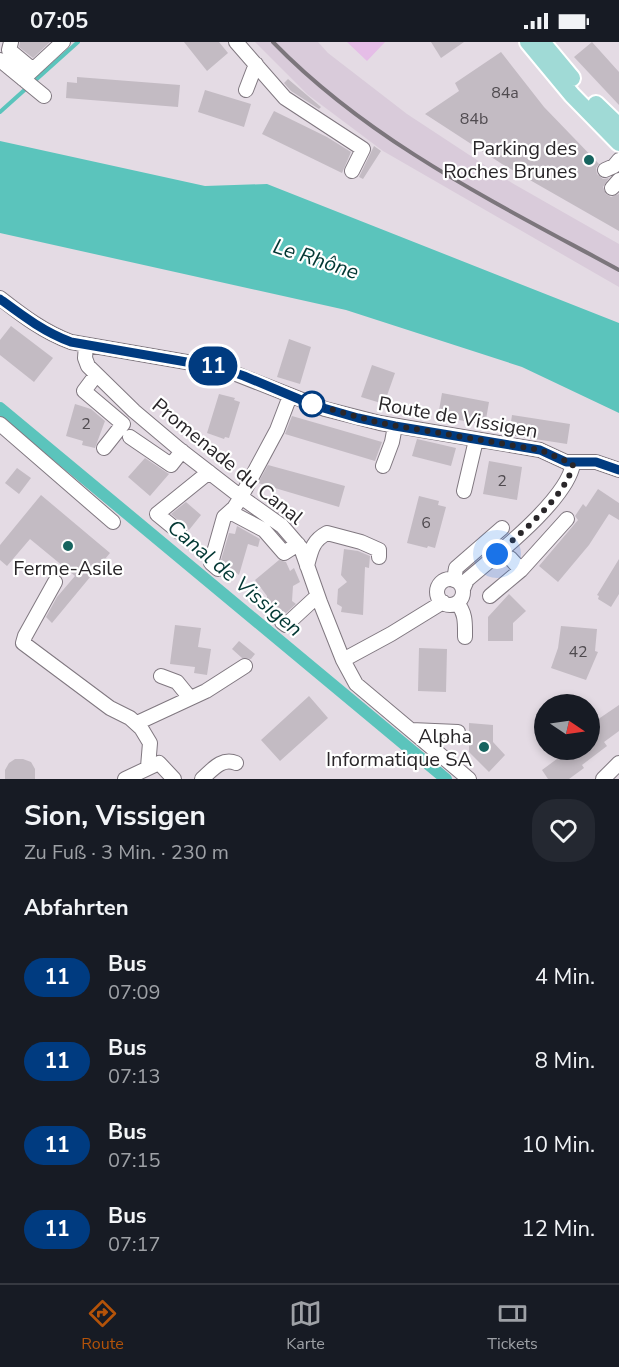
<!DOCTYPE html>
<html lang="de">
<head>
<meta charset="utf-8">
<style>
  body { margin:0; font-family:"Nunito Sans",sans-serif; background:#242831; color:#f1f3f6; height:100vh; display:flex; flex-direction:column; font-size:22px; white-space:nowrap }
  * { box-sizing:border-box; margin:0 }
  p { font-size:20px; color:#9ea1a6 }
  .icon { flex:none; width:33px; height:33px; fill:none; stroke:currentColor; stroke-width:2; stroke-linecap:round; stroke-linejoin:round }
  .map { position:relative; height:737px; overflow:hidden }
  .side { display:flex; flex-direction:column; background:#171b24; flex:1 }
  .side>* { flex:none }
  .badge { padding:0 12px; border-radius:20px; font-size:21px; line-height:39px }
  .needle { width:39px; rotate:103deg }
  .fabs { position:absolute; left:534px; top:652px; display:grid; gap:12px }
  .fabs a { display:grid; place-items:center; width:66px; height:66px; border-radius:50%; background:#171b24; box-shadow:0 3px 9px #0003; font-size:30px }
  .you { position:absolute; width:30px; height:30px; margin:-15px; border:4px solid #fff; border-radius:50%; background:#1a73e8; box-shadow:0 0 0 9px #1a73e833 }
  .map>.badge { position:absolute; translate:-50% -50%; box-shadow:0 0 0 3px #fff }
  h2 { padding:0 24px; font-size:22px; line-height:54px }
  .round { display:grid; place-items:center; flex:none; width:63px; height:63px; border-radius:24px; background:#242831 }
  .overview { display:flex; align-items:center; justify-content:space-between; height:102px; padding:0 24px }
  h1 { font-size:28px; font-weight:700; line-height:45px }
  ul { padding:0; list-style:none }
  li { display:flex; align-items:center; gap:18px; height:84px; padding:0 24px }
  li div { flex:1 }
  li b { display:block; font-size:22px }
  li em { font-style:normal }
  li .badge { min-width:66px; font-weight:700; text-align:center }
  .status { display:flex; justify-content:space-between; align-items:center; height:42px; padding:0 30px; background:#171b24; direction:ltr }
  .status svg { height:16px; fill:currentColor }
  .menu { display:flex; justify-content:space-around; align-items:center; height:84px; border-top:2px solid #363941; background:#171b24; font-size:16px; color:#9ea1a6 }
  .menu a { display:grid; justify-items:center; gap:3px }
  .menu .on { color:#b45309 }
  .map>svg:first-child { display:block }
  .built { fill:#d9cbda }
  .green { fill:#e5bde7 }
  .water { fill:#5bc4bc }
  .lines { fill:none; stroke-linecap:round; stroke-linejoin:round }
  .stream { stroke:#5bc4bc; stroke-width:4 }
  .canal { stroke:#5bc4bc; stroke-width:12 }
  .building { fill:#c3bbc3 }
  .minor-casing { stroke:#807880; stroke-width:16 }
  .major-casing { stroke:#fff; stroke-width:20 }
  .minor { stroke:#fff; stroke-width:14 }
  .major { stroke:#a0dad6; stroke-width:16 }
  .rail { stroke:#7c767c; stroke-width:4 }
  .line-casing { stroke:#fff; stroke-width:14 }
  .line { stroke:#003b80; stroke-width:9 }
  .walk { stroke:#292629; stroke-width:6; stroke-dasharray:0 10.8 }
  .poi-dot { fill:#16645f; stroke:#fff; stroke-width:2 }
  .stop-dot { fill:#fff; stroke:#003b80; stroke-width:3 }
  .labels { text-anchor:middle; stroke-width:4.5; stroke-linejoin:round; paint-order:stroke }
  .number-label { font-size:16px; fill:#504b50 }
  .poi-label { font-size:20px; fill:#292629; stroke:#fff; text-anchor:end }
  .street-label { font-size:20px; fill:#292629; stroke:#fff }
  .water-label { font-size:21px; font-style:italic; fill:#023733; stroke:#fff }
</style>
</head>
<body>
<div class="status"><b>07:05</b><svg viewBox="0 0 49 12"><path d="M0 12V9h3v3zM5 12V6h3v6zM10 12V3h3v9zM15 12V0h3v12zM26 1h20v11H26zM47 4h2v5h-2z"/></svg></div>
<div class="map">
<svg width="619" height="737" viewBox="0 0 619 737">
  <rect width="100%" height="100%" fill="#e4dbe4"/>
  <path class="built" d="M255 0H318L328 11 407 72 512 141 619 202V245L383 109 307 52Z"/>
  <path class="green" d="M347 0H385L367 19Z"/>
  <path class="water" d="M0 99 205 144 267 142 619 281V371L522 325 346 268 0 191Z"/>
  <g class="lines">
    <path class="stream" d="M0 70 78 0"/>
    <path class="canal" d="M0 366 446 737"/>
  </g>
  <path class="building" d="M20 0H50L33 16 19 5Z
    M184 0H219L228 11 207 29Z
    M431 0H464L441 16Z
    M592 0 619 30V63L574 15Z
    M501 10 544 65 599 122 596 126 597 132 603 137 609 136 603 145 606 152 611 155 619 152V189L502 122 425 72 459 49 455 41Z
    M77 35 180 43 178 65 66 56 67 40 77 41Z
    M288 37 321 65 319 67 291 49 284 41Z
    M205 48 251 62 244 85 198 70Z
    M274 69 327 95 351 110 342 131 262 92Z
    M374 104 381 109 363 137 359 135Z
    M11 284 53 316 34 340 0 313V298Z
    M289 297 311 305 300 342 277 335Z
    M372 323 395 331 384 362 361 355Z
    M442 351 489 360 485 383 438 374Z
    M219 352 235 356 234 358 240 360 229 396 225 395 224 397 207 391Z
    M75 362 91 367 105 379 95 406 82 403 83 399 66 394Z
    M512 373 570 382 567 402 509 393Z
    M292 374 382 400 375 419 285 392Z
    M417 397 456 406 451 424 412 414Z
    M145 416 169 432 150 454 128 435Z
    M489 419 522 425 517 458 483 452Z
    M268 423 345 444 339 465 258 441Z
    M17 426 31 436 19 452 5 441Z
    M598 447 619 461V478L609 472 589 503 558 540 539 524 578 478 575 474 583 462 586 465Z
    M41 453 110 511 52 581 46 575 57 555 75 534 30 497 7 524 0 518V503Z
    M419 454 439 459 438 463 446 465 435 506 428 504 427 506 407 501Z
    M186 460 201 473 189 488 171 472Z
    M237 484 260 497 258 505 248 502 239 533 221 518 229 491 235 492Z
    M344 507 358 509 370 514 369 526 365 525 363 573 341 570 342 565 337 562 338 547 347 540 341 533Z
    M619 517V552L611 565 598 557 599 554 597 553Z
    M279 518 286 520 290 529 294 526 300 540 293 544 292 559 296 562 286 571 267 560V554L255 538Z
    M509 552 526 569 513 581V599H488V575Z
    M175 583 201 586 198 605 211 607 207 633 194 631 195 625 170 622Z
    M561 584 597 587 595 609 598 610 586 638 551 626 558 606Z
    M239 599 255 612 251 617 242 616 232 607Z
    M419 606 447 607 446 650 418 649Z
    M309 654 328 676 280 719 261 698Z
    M619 663V689L604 700 607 704 582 723 584 726 569 737H548L542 728 569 708H590V689L594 686 591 682Z
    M469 681 493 683V700L505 713 489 730 469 710Z
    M15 717H23L31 720 35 727V737H5V728L9 721Z"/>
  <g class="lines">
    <defs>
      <path id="minor" d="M11 0 9 8 33 28
        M236 0 285 56 363 107 352 129
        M0 18 44 54
        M23 37 63 0
        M246 48 256 22
        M605 128 614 124 619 118
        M612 146 619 138
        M0 256C23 274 44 290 71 300L221 326 325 367 380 381 540 408 566 420H596L619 428
        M86 303 85 316 88 324 134 369 179 407 241 455 282 484 301 506 320 560 343 618 356 642 469 737
        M96 333 84 349 123 382 104 406
        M0 382 113 480
        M130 395 171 423 182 409
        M383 424 392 400 395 384
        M464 449 476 398
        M230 470 264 488 284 511 298 502
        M179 490 157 472 209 430
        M510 516 521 528
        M307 524C311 509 312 499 327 491L361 500 379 508V515
        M218 527 211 521 224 475 234 466 241 455 277 388 290 354
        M437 550a13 13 0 1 1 26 0a13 13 0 1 1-26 0Z
        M454 538 456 526 502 486
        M55 540 25 594 23 601 110 666 130 676 141 686 150 701 148 725
        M463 547 467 538C496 513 567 458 573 422
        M490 554 521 528 567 477
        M457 561C466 571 465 582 465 595
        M282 580 286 583 313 558 318 556
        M343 618 391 592 443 560
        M161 634 177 640 190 656
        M137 681 206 649 245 624
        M411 688 458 690
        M125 737 159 721 174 737
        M202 737C212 728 222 715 236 721
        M603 737 619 721"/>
      <path id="major" d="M528 0 572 53 619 101
        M542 0 572 36
        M596 62 619 84"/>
    </defs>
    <use href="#minor" class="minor-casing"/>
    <use href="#major" class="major-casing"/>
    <use href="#minor" class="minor"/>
    <use href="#major" class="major"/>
    <path class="rail" d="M273 0C371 101 498 162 619 228"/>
  </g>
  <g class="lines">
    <defs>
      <path id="line" d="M0 257C23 274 44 290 71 300L221 326 244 334 313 363 358 376 395 384 540 408 566 420H596L619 428"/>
    </defs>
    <use href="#line" class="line-casing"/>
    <use href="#line" class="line"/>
    <path class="walk" d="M312 362 380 381 540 408 573 422C568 452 520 492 497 512"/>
  </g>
  <g class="poi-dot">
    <circle cx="589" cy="118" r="6"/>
    <circle cx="68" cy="504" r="6"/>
    <circle cx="484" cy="705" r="6"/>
  </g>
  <circle class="stop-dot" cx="312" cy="362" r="12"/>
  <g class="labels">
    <g class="number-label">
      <text x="505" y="56">84a</text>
      <text x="474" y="82">84b</text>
      <text x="86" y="387">2</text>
      <text x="502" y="444">2</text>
      <text x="426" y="486">6</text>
      <text x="578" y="615">42</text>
    </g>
    <g class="poi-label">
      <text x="577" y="113">Parking des<tspan x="577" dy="23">Roches Brunes</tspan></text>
      <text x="68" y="533" text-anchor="middle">Ferme-Asile</text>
      <text x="472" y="701">Alpha<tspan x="472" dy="23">Informatique SA</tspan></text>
    </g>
    <g class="street-label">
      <text transform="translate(458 375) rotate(10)" y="7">Route de Vissigen</text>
      <text transform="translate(228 419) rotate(39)" y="7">Promenade du Canal</text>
    </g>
    <g class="water-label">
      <text transform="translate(316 217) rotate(18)" y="7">Le Rhône</text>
      <text transform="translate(235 536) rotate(40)" y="7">Canal de Vissigen</text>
    </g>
  </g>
</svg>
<div class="fabs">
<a><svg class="needle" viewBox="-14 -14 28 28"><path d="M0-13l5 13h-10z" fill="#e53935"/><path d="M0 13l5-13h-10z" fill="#9ea1a6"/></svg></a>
</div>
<div class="you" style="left:497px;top:512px"></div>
<b class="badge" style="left:213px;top:324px;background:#003b80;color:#fff">11</b>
</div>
<section class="side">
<div class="overview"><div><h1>Sion, Vissigen</h1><p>Zu Fuß · 3 Min. · 230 m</p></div><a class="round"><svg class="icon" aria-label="heart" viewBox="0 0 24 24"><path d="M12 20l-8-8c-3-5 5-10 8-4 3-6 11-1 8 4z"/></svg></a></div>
<h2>Abfahrten</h2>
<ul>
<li><span class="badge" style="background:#003b80;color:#fff">11</span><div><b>Bus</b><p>07:09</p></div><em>4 Min.</em></li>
<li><span class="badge" style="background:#003b80;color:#fff">11</span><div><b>Bus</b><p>07:13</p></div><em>8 Min.</em></li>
<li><span class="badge" style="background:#003b80;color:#fff">11</span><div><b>Bus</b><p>07:15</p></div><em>10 Min.</em></li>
<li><span class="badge" style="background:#003b80;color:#fff">11</span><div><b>Bus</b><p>07:17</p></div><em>12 Min.</em></li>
</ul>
</section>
<nav class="menu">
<a class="on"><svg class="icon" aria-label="directions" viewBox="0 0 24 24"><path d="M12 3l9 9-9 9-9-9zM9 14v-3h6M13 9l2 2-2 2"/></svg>Route</a>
<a><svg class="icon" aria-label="map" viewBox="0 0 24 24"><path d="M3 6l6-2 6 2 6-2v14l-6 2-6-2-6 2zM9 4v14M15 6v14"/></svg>Karte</a>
<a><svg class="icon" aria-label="tickets" viewBox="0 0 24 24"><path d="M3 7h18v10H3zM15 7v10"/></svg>Tickets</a>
</nav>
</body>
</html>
